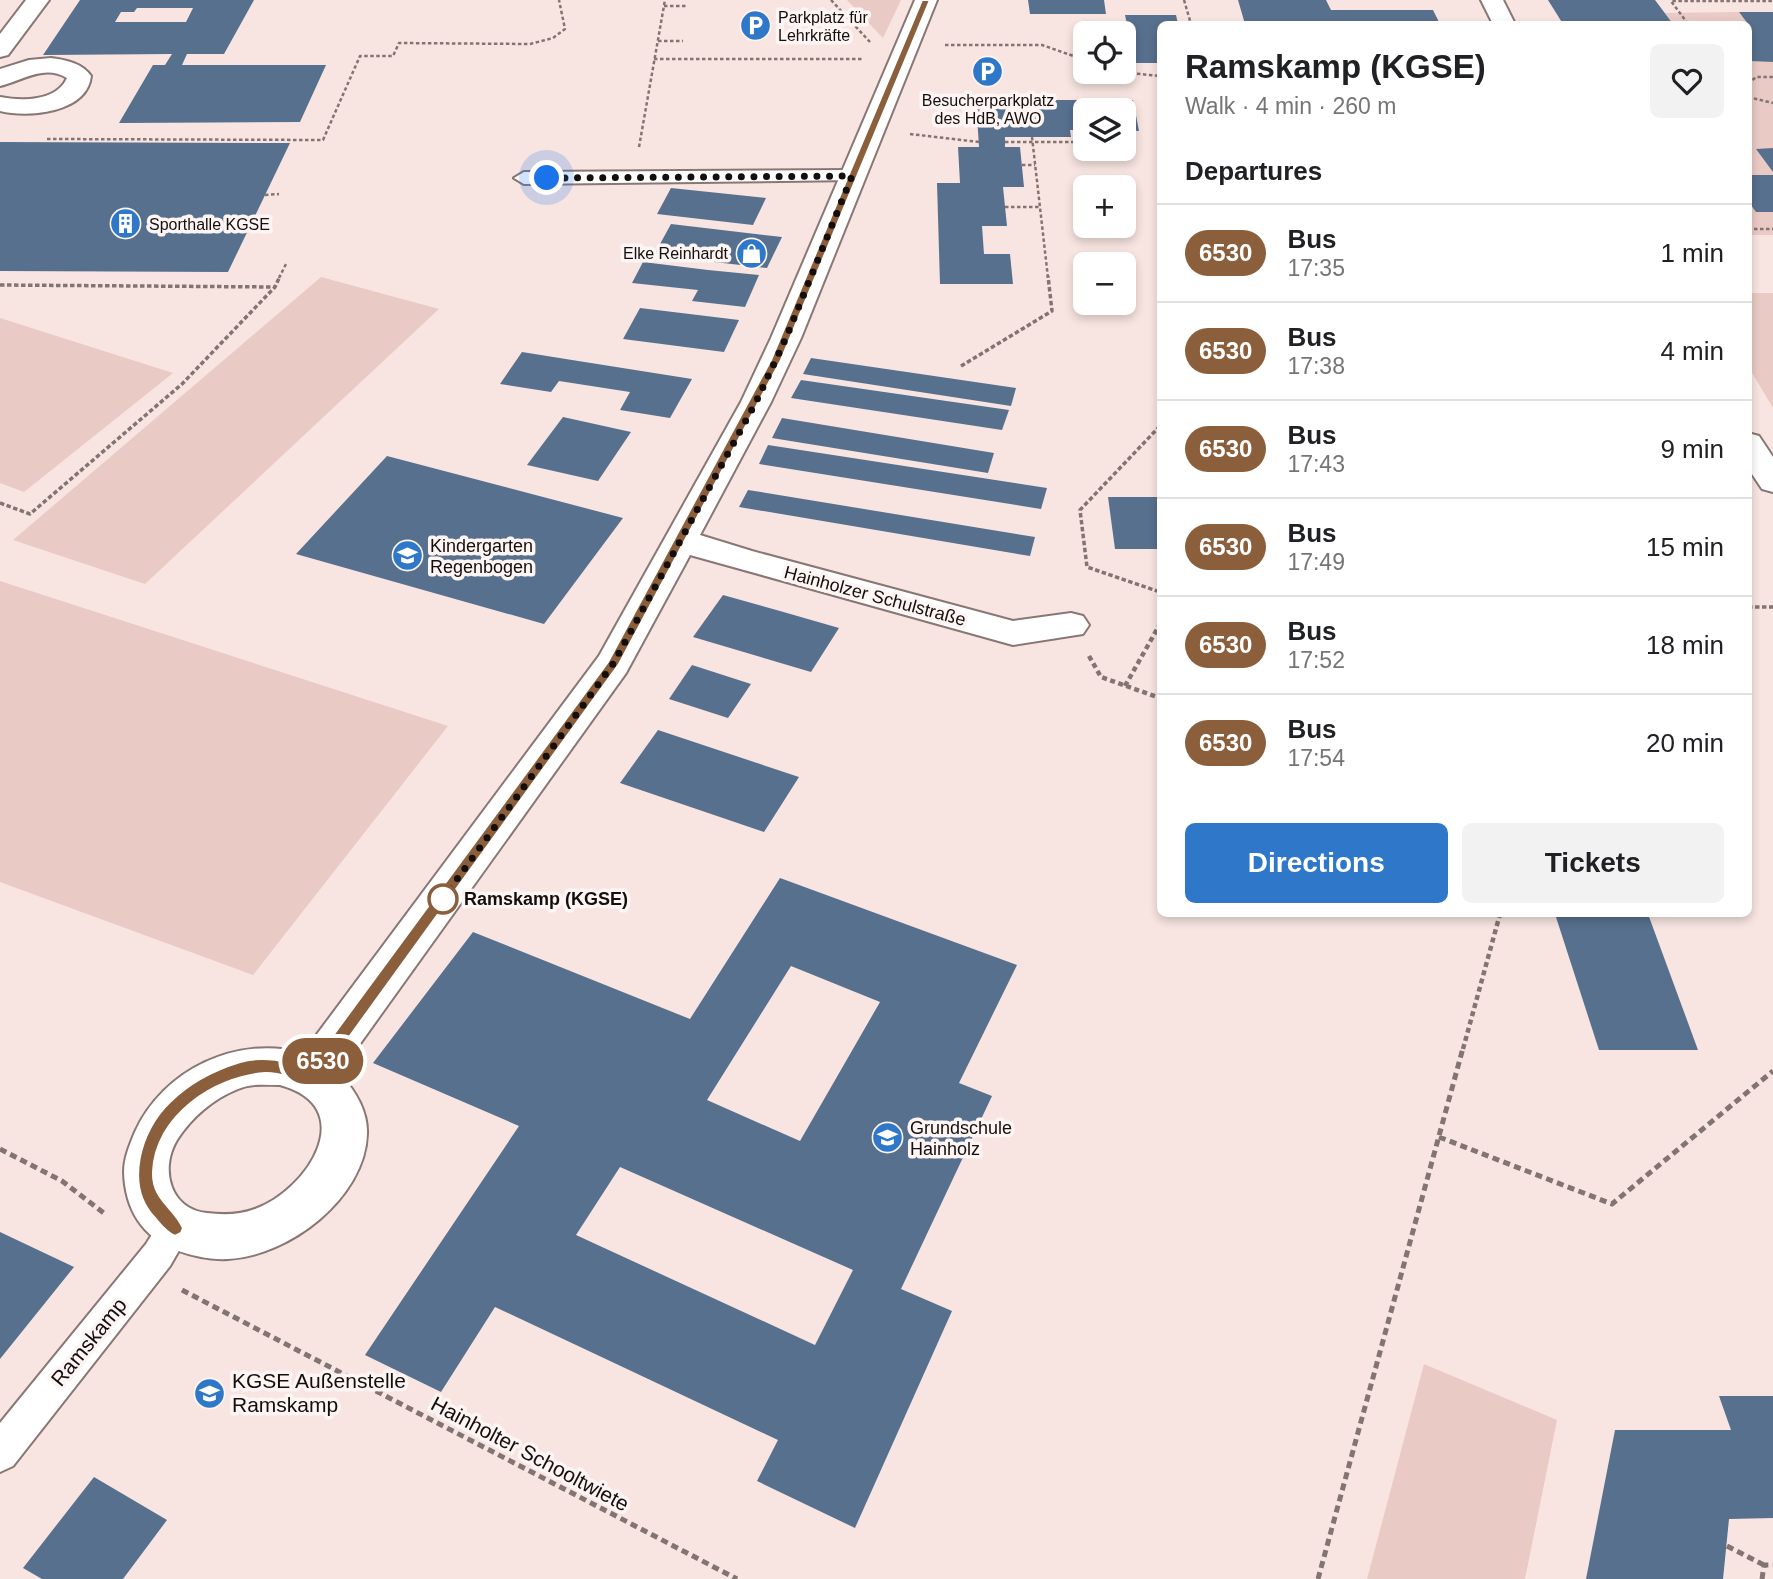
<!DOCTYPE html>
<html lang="en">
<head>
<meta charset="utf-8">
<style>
  body { margin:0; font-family:Helvetica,sans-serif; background:#f2f2f2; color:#202124; height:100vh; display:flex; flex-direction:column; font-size:26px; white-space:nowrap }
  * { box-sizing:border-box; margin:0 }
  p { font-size:23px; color:#757577 }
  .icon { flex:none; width:38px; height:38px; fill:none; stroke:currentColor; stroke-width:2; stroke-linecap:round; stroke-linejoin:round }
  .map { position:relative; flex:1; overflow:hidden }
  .details { position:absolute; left:1157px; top:21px; width:595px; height:896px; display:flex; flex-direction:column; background:#fff; border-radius:10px; box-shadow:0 4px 10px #0003 }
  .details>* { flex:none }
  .badge { padding:0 14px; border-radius:23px; font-size:24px; line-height:46px }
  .buttons { position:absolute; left:1073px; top:21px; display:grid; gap:14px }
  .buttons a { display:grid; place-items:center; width:63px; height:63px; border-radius:10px; background:#fff; box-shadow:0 4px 10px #0003; font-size:35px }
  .you { position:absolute; width:35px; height:35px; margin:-18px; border:5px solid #fff; border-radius:50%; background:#1a73e8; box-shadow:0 0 0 10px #1a73e833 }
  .map>.badge { position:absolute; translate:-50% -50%; box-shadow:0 0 0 4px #fff }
  h2 { padding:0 28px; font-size:26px; line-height:63px }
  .round { display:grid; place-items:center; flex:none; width:74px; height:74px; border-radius:10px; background:#f2f2f2 }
  .headline { display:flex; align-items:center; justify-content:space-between; height:119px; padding:0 28px }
  h1 { font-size:33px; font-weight:700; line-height:52px }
  .cta { display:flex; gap:14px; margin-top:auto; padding:14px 28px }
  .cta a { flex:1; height:80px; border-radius:10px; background:#2f78c9; color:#fff; font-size:28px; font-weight:700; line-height:80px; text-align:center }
  .cta a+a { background:#f2f2f2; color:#202124 }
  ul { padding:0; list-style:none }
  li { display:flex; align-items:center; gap:21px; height:98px; padding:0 28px; border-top:2px solid #e0e0e0 }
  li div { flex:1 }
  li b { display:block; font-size:26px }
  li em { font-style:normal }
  li .badge { min-width:77px; font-weight:700; text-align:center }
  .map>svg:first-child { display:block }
  .green { fill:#eacac4 }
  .building { fill:#57708e; fill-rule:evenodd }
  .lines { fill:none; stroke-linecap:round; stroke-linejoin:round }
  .lane-casing { stroke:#887774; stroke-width:4 }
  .street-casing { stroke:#887774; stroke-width:4 }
  .path-far3 { stroke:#817472; stroke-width:2.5; stroke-dasharray:3.5 2.5; stroke-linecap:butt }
  .path-far2 { stroke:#817472; stroke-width:3.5; stroke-dasharray:4.5 2.5; stroke-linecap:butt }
  .path-far1 { stroke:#817472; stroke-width:4.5; stroke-dasharray:5 3.5; stroke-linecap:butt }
  .path { stroke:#817472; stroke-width:5; stroke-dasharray:7 4.5; stroke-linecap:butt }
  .lane { fill:#fff; fill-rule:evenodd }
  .street { fill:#fff; fill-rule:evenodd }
  .line { fill:#8b5e3c; stroke:#fff; stroke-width:2 }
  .walk { stroke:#140e0d; stroke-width:7; stroke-dasharray:0 12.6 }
  .stop-dot { fill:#fff; stroke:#8b5e3c; stroke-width:3.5 }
  .labels { text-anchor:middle; stroke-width:7; stroke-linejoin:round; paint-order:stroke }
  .far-poi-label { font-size:16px; fill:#140e0d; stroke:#fdf5f4; text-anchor:start }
  .poi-label { font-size:18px; fill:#140e0d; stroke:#fdf5f4; text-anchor:start }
  .street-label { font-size:18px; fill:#140e0d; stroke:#fdf5f4 }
  .stop-label { font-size:18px; font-weight:bold; fill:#140e0d; stroke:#fdf5f4; text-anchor:start }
  .near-street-label { font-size:21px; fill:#140e0d; stroke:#fdf5f4 }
  .near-poi-label { font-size:21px; fill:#140e0d; stroke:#fdf5f4; text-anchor:start }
</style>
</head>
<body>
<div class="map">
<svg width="1773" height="1579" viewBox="0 0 1773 1579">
  <rect width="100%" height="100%" fill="#f8e5e1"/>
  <path class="green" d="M847 0H901L883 38Z
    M1739 12 1747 23 1673 24 1665 13Z
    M1748 61 1773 62V235H1748Z
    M321 277 439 309 145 584 13 540Z
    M1748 293H1773V408L1748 366Z
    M0 318 173 373 24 492 0 483Z
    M0 581 448 726 253 975 0 882Z
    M1424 1364 1557 1420 1525 1579H1367Z"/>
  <path class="building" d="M80 0H254L224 54H187L182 65H326L300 122 119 123 153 65H165L172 54 43 55ZM137 8H193L186 22H115L121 12H134Z
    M1028 0H1104L1106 14H1030Z
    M1238 0H1326L1331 10H1433L1440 24H1245Z
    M1548 0H1655L1673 24H1563Z
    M1739 12H1773V62L1748 61V24Z
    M1125 15H1176L1178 24H1160V47H1157L1160 63H1124V38H1130Z
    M976 100H1133L1139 131 1124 130V110H1085V130H1070L1071 137H1005V147H1020L1024 187H1003L1007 226H982L984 254H1010L1013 284H940L937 183H960L958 147H979Z
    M0 142 290 143 228 272 0 271Z
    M1773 148V172L1756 149Z
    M1748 175H1773V212H1756L1748 201Z
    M671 188 766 198 753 225 657 214Z
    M671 224 782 237 767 268 654 255Z
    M643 262 708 270 759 275 745 307 692 301 698 290 632 283Z
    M640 308 739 320 724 352 623 339Z
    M522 352 572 360 692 379 670 418 620 410 630 392 559 381 551 392 500 384Z
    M811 358 1016 388 1011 406 803 374Z
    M801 380 1009 410 1002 430 791 398Z
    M563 417 631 432 598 481 527 465Z
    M782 418 994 453 988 473 772 438Z
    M768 445 1047 488 1041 509 759 464Z
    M387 456 623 518 544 624 296 554Z
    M748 490 1035 537 1030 556 739 507Z
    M1108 497H1160V549H1115Z
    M723 595 780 611 839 628 811 672 693 637Z
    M692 665 751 684 728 718 669 699Z
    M658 730 799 777 764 832 620 783Z
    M780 878 1017 965 959 1083 992 1096 901 1289 952 1311 855 1528 757 1481 778 1440 495 1307 441 1392 365 1355 519 1126 373 1063 473 932 690 1019ZM791 966 880 1002 800 1141 707 1100ZM620 1167 853 1270 815 1345 576 1235Z
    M1555 914H1648L1698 1050H1599Z
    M0 1232 74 1267 0 1359Z
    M1719 1396H1773V1518L1729 1519 1723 1579H1586L1615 1430H1731Z
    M94 1477 167 1520 123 1579H42L23 1568Z"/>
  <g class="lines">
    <defs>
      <path id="lane" d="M852 170 859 172 862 176 859 180 524 184 514 178 524 172Z
        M175 1212 187 1217 192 1228 170 1266 13 1466 0 1472V1423L146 1244 163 1217Z"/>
      <path id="street" d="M26 0H49L8 55 0 57V34Z
        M915 0H937L801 338 771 402 700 535 752 551 1013 621 1071 613 1083 616 1089 625 1083 634 1013 645 690 555 626 673 339 1073C354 1089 368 1110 367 1134 365 1198 289 1256 228 1259 211 1260 192 1256 176 1250 142 1237 125 1209 124 1172 124 1158 130 1144 135 1132 164 1069 237 1035 303 1053L599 656 741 402 771 338ZM280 1085C361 1107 308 1190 255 1209 239 1215 223 1215 207 1213 171 1210 159 1170 177 1140 191 1118 213 1099 238 1089 251 1083 266 1085 280 1085Z
        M1481 0H1503L1515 24H1493Z
        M51 58C66 60 82 63 91 76 87 113 28 118 0 111V97C21 101 56 102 67 78 44 64 22 81 0 86V69L29 60Z
        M1748 433 1759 436 1773 457V492L1762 489 1748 468Z"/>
    </defs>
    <use href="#lane" class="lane-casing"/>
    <use href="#street" class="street-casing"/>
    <path class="path-far3" d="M831 0 870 42
      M1184 0 1191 24
      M664 6H687
      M1688 24 1671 1H1773
      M658 41H683
      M945 45H1042L1085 60
      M654 59H863
      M1119 72 1160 76
      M1748 84 1756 77H1773
      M1748 97 1773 103
      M910 134 979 142
      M1032 137 1048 278
      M47 139 323 140 360 56H393L399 43 530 44 553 38 565 29 559 0
      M1005 142H1085
      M639 147 665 0
      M1022 165H1035
      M265 195 279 194
      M1005 207H1040
      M1748 229H1773
      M279 278 286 264"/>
    <path class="path-far2" d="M0 285 275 287
      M961 366 1052 311 1048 276
      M1160 426 1080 510 1087 567 1160 592
      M0 503 30 514 182 384 275 287 280 276
      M1748 607H1773"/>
    <path class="path-far1" d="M1089 656 1101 677 1160 698
      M1125 686 1160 624
      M1463 1049 1500 914"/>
    <path class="path" d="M1439 1137 1612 1204 1773 1071
      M0 1149 62 1181 105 1214
      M182 1290 737 1579
      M1727 1546 1764 1565
      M1318 1579 1463 1048
      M1762 1579 1764 1565H1773"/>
    <use href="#lane" class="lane"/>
    <use href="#street" class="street"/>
  </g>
  <path class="line" d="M922 0H930L781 360 619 664 318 1080C307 1084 282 1072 265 1073 214 1077 155 1116 153 1172 152 1200 174 1207 183 1228L181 1233 175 1236C166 1232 161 1225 155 1218 124 1186 140 1130 170 1102 189 1083 214 1070 240 1062 264 1055 287 1061 309 1068L608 662 771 360Z"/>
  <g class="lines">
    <path class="walk" d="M443 899 439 904 613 664 756 402 786 338 852 176 547 178"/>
  </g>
  <defs>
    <symbol id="parking-disc" viewBox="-11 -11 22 22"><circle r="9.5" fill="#2f78c9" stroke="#fdf5f4"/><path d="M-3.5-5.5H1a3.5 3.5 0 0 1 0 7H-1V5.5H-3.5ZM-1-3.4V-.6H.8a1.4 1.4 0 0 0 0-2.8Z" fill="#fff"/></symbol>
    <symbol id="building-disc" viewBox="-11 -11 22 22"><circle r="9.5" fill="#2f78c9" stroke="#fdf5f4"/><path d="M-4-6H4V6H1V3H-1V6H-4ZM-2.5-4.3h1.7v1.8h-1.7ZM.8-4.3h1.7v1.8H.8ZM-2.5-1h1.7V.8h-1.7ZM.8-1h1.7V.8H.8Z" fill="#fff"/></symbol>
    <symbol id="shop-disc" viewBox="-11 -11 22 22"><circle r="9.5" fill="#2f78c9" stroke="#fdf5f4"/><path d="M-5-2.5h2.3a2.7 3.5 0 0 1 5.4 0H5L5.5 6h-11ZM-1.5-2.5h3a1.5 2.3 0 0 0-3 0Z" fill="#fff"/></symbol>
    <symbol id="school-disc" viewBox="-11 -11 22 22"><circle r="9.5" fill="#2f78c9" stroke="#fdf5f4"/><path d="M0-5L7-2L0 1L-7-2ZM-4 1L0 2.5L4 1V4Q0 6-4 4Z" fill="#fff"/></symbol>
  </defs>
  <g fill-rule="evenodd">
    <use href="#parking-disc" x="738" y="8" width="35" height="35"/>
    <use href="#parking-disc" x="970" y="54" width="35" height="35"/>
    <use href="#building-disc" x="108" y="206" width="35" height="35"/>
    <use href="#shop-disc" x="734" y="236" width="35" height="35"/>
    <use href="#school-disc" x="390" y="538" width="35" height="35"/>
    <use href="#school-disc" x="870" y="1120" width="35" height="35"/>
    <use href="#school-disc" x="192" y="1376" width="35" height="35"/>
  </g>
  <circle class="stop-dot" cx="443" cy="899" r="14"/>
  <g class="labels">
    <g class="far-poi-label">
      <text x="778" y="23">Parkplatz für<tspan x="778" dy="18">Lehrkräfte</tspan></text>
      <text x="988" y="106" text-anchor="middle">Besucherparkplatz<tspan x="988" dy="18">des HdB, AWO</tspan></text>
      <text x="149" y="230">Sporthalle KGSE</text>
      <text x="728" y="259" text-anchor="end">Elke Reinhardt</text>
    </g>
    <g class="poi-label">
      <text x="430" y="552">Kindergarten<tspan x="430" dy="21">Regenbogen</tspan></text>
      <text x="910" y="1134">Grundschule<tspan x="910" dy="21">Hainholz</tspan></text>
    </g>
    <g class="street-label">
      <text transform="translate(875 596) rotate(15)" y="6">Hainholzer Schulstraße</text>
    </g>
    <g class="stop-label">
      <text x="464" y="905">Ramskamp (KGSE)</text>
    </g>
    <g class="near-street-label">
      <text transform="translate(89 1342) rotate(-51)" y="7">Ramskamp</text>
      <text transform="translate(530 1454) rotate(28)" y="7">Hainholter Schooltwiete</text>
    </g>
    <g class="near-poi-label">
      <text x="232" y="1388">KGSE Außenstelle<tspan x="232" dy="24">Ramskamp</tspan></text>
    </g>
  </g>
</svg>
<div class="buttons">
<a><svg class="icon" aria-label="locate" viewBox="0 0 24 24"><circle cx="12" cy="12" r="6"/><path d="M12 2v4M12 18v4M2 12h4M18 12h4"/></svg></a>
<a><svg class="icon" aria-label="layers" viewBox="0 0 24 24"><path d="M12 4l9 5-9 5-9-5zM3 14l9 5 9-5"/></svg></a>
<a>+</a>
<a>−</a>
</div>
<div class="you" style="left:547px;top:178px"></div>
<b class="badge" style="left:323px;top:1061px;background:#8b5e3c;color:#fff">6530</b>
<section class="details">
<div class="headline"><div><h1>Ramskamp (KGSE)</h1><p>Walk · 4 min · 260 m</p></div><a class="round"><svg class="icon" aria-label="heart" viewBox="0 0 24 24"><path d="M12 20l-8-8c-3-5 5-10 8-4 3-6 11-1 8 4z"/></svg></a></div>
<h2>Departures</h2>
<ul>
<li><span class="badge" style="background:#8b5e3c;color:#fff">6530</span><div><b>Bus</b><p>17:35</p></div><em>1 min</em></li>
<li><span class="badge" style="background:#8b5e3c;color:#fff">6530</span><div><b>Bus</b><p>17:38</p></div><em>4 min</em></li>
<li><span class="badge" style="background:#8b5e3c;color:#fff">6530</span><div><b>Bus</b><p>17:43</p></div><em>9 min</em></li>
<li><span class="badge" style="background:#8b5e3c;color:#fff">6530</span><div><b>Bus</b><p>17:49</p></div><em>15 min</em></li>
<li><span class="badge" style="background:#8b5e3c;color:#fff">6530</span><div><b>Bus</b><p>17:52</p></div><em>18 min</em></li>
<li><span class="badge" style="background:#8b5e3c;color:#fff">6530</span><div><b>Bus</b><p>17:54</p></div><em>20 min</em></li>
</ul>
<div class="cta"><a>Directions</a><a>Tickets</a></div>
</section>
</div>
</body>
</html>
